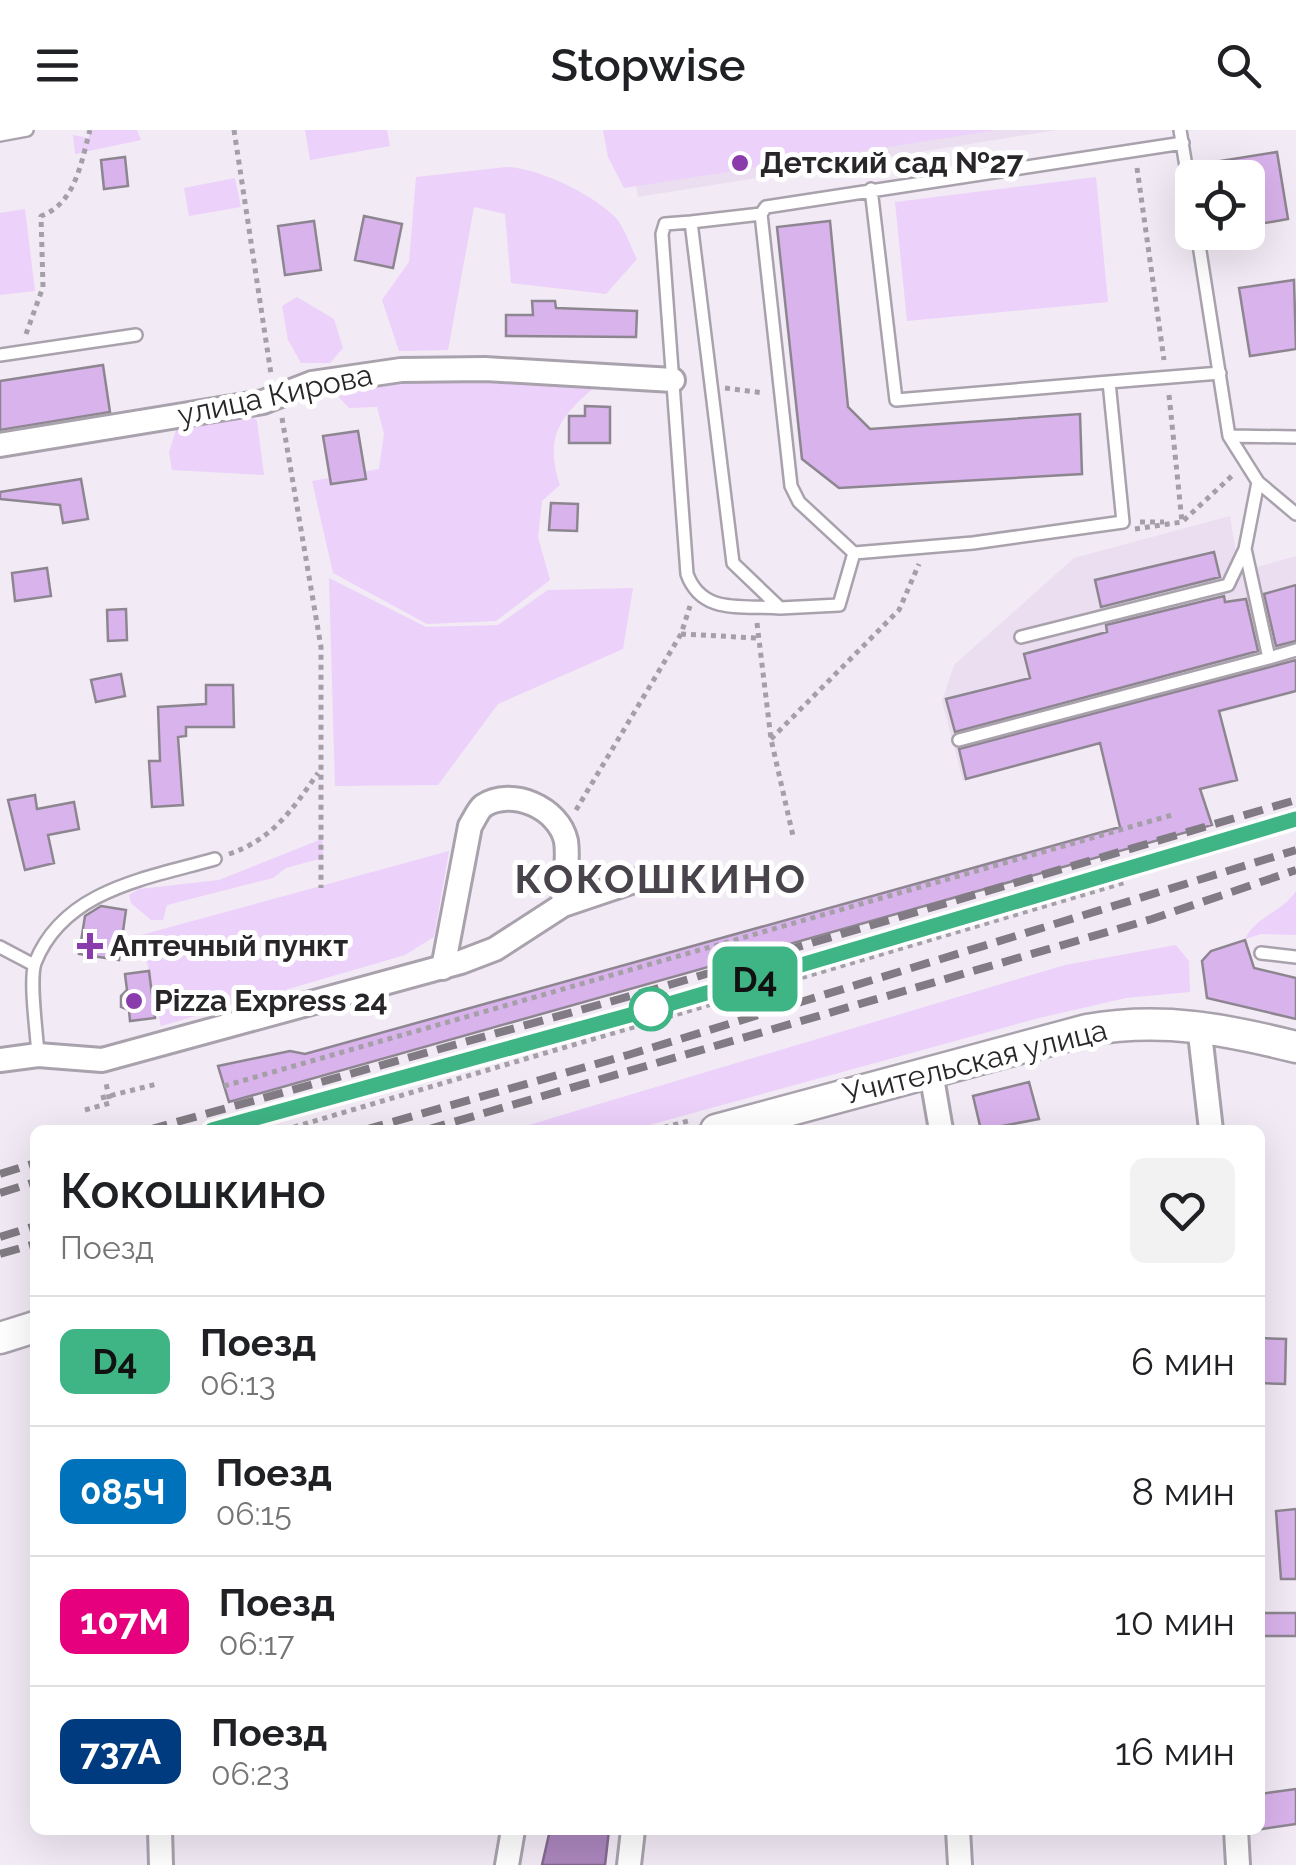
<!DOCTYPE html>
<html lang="ru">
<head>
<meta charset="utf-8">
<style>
  body { margin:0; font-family:Raleway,sans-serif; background:#f2f2f2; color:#202124; height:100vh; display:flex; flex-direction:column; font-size:38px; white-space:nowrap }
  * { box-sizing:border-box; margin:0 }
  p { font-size:32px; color:#757577 }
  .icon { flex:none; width:55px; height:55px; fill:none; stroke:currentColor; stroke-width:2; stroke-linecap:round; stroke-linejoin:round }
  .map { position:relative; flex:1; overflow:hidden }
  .side { position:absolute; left:30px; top:995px; width:1235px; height:710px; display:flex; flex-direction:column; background:#fff; border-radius:15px; box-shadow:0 10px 40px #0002 }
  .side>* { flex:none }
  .badge { padding:0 20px; border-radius:15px; font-size:35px; line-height:65px }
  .tools { position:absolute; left:1175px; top:30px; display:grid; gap:20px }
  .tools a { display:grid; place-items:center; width:90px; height:90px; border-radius:15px; background:#fff; box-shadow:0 10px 40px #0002; font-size:50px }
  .map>.badge { position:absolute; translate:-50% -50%; box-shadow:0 0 0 5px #fff }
  .round { display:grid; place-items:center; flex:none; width:105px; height:105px; border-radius:15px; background:#f2f2f2 }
  .overview { display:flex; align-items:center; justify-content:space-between; height:170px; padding:0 30px }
  h1 { font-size:48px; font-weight:600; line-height:75px }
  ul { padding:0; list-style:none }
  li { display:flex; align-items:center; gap:30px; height:130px; padding:0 30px; border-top:2px solid #e0e0e0 }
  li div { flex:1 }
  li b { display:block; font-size:38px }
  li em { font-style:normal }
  li .badge { min-width:110px; font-weight:700; text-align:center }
  header { display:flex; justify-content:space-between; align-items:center; height:130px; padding:0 30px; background:#fff; font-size:45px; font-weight:600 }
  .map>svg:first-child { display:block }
  .built { fill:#eadef0 }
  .green { fill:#ecd1fa }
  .water { fill:#ab86bd; stroke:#846991; stroke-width:2.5 }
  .building { fill:#d9b3ec; stroke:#8d8690; stroke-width:2.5 }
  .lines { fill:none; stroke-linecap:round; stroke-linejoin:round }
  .service-casing { stroke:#a9a2ad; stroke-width:16 }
  .minor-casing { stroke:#a9a2ad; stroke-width:28 }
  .tertiary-casing { stroke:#a9a2ad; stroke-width:35 }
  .path { stroke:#a59fa7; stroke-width:5; stroke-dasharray:5 5; stroke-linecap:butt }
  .service { stroke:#fff; stroke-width:11 }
  .minor { stroke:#fff; stroke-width:22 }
  .tertiary { stroke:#fff; stroke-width:30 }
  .rail { stroke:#817c83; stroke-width:8; stroke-dasharray:20 10; stroke-linecap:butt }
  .line-casing { stroke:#fff; stroke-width:22 }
  .line { stroke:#3fb485; stroke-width:15 }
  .poi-dot { fill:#8b3cac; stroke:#fff; stroke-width:4 }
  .stop-dot { fill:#fff; stroke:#3fb485; stroke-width:5 }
  .labels { text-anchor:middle; stroke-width:10; stroke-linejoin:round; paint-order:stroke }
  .poi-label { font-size:30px; font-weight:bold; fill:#29262a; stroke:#fff; text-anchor:start }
  .street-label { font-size:30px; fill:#29262a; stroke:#fff }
  .district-label { font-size:40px; font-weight:bold; letter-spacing:2.5px; fill:#49434c; stroke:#fff }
</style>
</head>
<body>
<header><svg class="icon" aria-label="menu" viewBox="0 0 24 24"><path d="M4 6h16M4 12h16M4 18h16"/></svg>Stopwise<svg class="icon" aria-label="search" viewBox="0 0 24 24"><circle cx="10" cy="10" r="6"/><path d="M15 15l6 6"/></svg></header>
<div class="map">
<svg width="1296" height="1735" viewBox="0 0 1296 1735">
  <rect width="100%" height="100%" fill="#f2eaf5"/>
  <path class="built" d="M627 0H1057L638 67Z
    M1230 386 1239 442 1296 426V563L963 651 942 571 954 535 1074 428Z"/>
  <path class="green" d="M93 0H137L141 10 75 24 73 5 88 8Z
    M305 0H387L390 16 310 30Z
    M603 0H997L624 58 608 27Z
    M506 37C538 38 590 63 614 86 624 95 630 116 637 129L606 164 511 153 505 84 474 77 448 220 399 221 382 170 409 132 416 47Z
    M1096 47 1108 172 907 191 895 72Z
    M235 48 241 77 189 86 184 58Z
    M25 79 35 161 0 165V83Z
    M297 167 334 189 343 218 330 233H301L288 210 282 176Z
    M409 246 602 251C565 282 542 302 560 355L542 371 538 407 550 450 496 491 427 494 333 443 312 351 379 339 384 304 377 277 349 278 333 261Z
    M249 283 257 291 264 345 172 340 169 322 178 294Z
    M329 448 426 497 498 495 548 460 633 458 623 519 498 574 438 655 335 656Z
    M322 709 323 728 286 738 273 748 167 775 163 790H151L131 773 129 765 139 759 219 750Z
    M449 721 434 807 405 825 161 896 141 805Z
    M1296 761V805L1261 804 1245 809C1258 784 1281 784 1296 761Z
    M1176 815 1189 831 1190 862 1126 868 1039 888 631 1000H512L1065 835Z"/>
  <path class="water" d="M550 1700H609L605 1735H542Z"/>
  <path class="building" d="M1277 22 1288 89 1248 96V48H1197L1195 35Z
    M125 27 128 56 104 59 101 30Z
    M364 86 402 94 393 138 355 130Z
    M314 91 321 140 285 145 278 96Z
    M830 91 848 277 870 299 1080 284 1082 344 839 358 802 329 777 97Z
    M1294 150 1296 219 1250 226 1239 158Z
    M532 171H555L556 178 637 181 636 207 506 206V185H533Z
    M103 235 110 282 0 300V251Z
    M585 276 610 277V313H569V286H585Z
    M358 301 366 349 331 354 323 306Z
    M81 349 88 389 63 393 60 375 0 369V362Z
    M551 373 578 374 577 401 549 400Z
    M1214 422 1220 447 1101 477 1095 450Z
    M47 438 51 466 15 471 12 443Z
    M1296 455V511L1276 516 1264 464Z
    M1224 466 1225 472 1246 469 1258 521 955 602 946 569 1030 548 1024 524 1107 502 1106 495Z
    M126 479 127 510 108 511 107 480Z
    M1296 530V561L1219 581 1237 650 1200 659 1212 695 229 972 218 936 290 921 305 924 1120 697 1100 613 966 649 959 619Z
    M121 544 125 566 96 572 91 550Z
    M206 555H233L234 597H186V606L178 607 183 675 152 677 149 631H160L158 577 206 574Z
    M35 665 37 679 74 672 79 699 48 705 54 733 25 740 8 670Z
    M101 776 126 780 119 830 79 824 85 786Z
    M1245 810 1254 838 1296 848V889L1207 868 1202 831 1211 821Z
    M149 841 155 888 130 891 129 880 121 877V866L127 860 125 844Z
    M1029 952 1039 989 981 1000 973 966Z
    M1260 1208 1286 1209 1285 1254 1260 1253Z
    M1296 1379V1449H1281L1276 1381Z
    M1260 1483H1296V1506H1260Z
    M1296 1659V1694L1262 1699 1260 1664Z"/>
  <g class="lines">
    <defs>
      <path id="service" d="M1180 0 1192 73
        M0 5 27 0
        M871 59 896 270 1109 252 1123 392 973 413 854 423 799 372 791 356 761 84 766 77 1183 13
        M761 84 691 92 733 433 780 478 839 475 854 423
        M691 92 665 94 662 104 687 444C702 485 741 475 780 478
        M1197 102 1229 306 1296 307
        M0 225 136 205
        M1109 252 1220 243
        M1258 352 1296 384
        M1021 507 1228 455 1245 419
        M1269 528 1296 520
        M959 610 1269 528 1245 419 1258 352 1229 306
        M0 817 34 835
        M1261 823 1296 827
        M38 925C37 904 29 851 35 833 64 759 149 748 215 729"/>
      <path id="minor" d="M0 315 263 272 312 253 401 240 485 239 673 250
        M443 838 470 696C474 690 478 680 483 676 512 657 559 678 566 711 569 731 564 755 563 775
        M1199 895 1211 1000
        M0 930 38 925 102 930 461 832 495 819 563 775 646 747
        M931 942 941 1000
        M160 1700 161 1735
        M958 1700 960 1735
        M1236 1700 1238 1735
        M507 1735 513 1700
        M629 1735 633 1700"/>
      <path id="tertiary" d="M716 1000 1087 900C1162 887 1224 899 1296 917
        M0 1208 35 1197"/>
    </defs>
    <use href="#service" class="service-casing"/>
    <use href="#minor" class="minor-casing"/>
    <use href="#tertiary" class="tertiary-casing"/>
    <path class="path" d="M234 0 271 244
      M1137 38 1164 230
      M26 204 43 157 41 86C76 73 81 32 90 0
      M725 258 764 263
      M1169 265 1182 392
      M282 288 321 517V758
      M1140 392H1164
      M1135 399 1182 392 1235 343
      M757 493 771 609 793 706
      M681 504 757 508
      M771 609 899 480 919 434
      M576 680 681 504 690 476
      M229 724C273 709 292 680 318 643
      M224 956 1172 685
      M101 968 157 954
      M85 980 110 973 106 953
      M284 1000 1126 752
      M654 1000 692 990"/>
    <use href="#service" class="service"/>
    <use href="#minor" class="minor"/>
    <use href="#tertiary" class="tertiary"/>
    <path class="rail" d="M148 1000 645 862 1296 670
      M212 1000 652 879 1296 689
      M364 1000 628 925 1296 720
      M426 1000 1152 789 1296 740
      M0 1044 35 1033
      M0 1063 35 1052
      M0 1107 35 1096
      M0 1124 35 1114"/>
  </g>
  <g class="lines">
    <defs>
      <path id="line" d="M212 1000 652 879 1296 689"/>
    </defs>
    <use href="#line" class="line-casing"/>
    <use href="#line" class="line"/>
  </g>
  <g class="poi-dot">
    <circle cx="740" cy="33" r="10"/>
    <path d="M85 801h10v10h10v10h-10v10h-10v-10h-10v-10h10z"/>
    <circle cx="134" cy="871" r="10"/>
  </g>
  <circle class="stop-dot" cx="651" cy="879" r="20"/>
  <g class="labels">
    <g class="poi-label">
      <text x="760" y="43">Детский сад №27</text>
      <text x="110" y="826">Аптечный пункт</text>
      <text x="154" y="881">Pizza Express 24</text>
    </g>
    <g class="street-label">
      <text transform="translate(275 265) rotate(-12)" y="10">улица Кирова</text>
      <text transform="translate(975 932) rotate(-14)" y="10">Учительская улица</text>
    </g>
    <g class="district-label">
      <text x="661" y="763">КОКОШКИНО</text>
    </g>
  </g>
</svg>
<div class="tools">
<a><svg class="icon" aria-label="locate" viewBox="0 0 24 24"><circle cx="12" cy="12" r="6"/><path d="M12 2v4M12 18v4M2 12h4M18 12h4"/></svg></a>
</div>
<b class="badge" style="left:755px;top:849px;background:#3fb485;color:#111">D4</b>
<section class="side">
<div class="overview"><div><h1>Кокошкино</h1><p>Поезд</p></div><a class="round"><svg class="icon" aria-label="heart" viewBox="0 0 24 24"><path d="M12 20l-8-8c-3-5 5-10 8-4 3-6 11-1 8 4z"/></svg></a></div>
<ul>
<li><span class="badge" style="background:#3fb485;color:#111">D4</span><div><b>Поезд</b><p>06:13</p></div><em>6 мин</em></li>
<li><span class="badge" style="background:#0072bc;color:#fff">085Ч</span><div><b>Поезд</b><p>06:15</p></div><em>8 мин</em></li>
<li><span class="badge" style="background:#e6007e;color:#fff">107М</span><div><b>Поезд</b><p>06:17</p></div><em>10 мин</em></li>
<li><span class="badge" style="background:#003b80;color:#fff">737А</span><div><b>Поезд</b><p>06:23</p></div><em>16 мин</em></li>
</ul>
</section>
</div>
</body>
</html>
